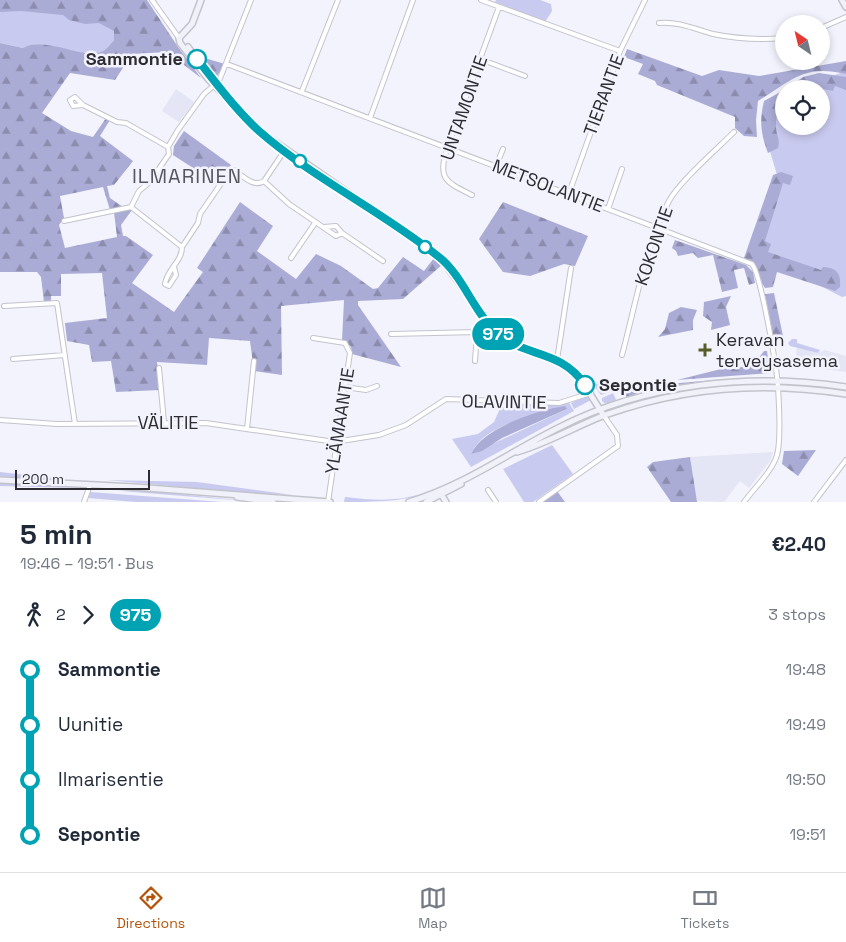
<!DOCTYPE html>
<html lang="en">
<head>
<meta charset="utf-8">
<style>
  body { margin:0; font-family:"Space Grotesk",sans-serif; background:#f6f6f7; color:#1f2937; height:100vh; display:flex; flex-direction:column; font-size:19px; white-space:nowrap }
  * { box-sizing:border-box; margin:0 }
  p { font-size:16px; color:#747a83 }
  .icon { flex:none; width:28px; height:28px; fill:none; stroke:currentColor; stroke-width:2; stroke-linecap:round; stroke-linejoin:round }
  .map { position:relative; height:502px; overflow:hidden }
  .drawer { display:flex; flex-direction:column; background:#fff; flex:1 }
  .drawer>* { flex:none }
  .badge { padding:0 10px; border-radius:16px; font-size:18px; line-height:32px }
  .needle { width:32px; rotate:325deg }
  .fabs { position:absolute; left:775px; top:15px; display:grid; gap:10px }
  .fabs a { display:grid; place-items:center; width:55px; height:55px; border-radius:50%; background:#fff; box-shadow:0 2px 8px #0003; font-size:25px }
  .scale { position:absolute; left:15px; bottom:12px; width:135px; box-sizing:border-box; padding-left:5px; border:2px solid #2d2d31; border-top:0; font-size:14px; line-height:18px; white-space:nowrap; color:#2d2d31; -webkit-text-stroke:4px #f2f3fc; paint-order:stroke }
  .map>.badge { position:absolute; translate:-50% -50%; box-shadow:0 0 0 2px #fff }
  .legs { display:flex; align-items:center; gap:8px; height:55px; padding:0 20px; font-size:16px }
  .legs p { margin-inline-start:auto }
  .summary { display:flex; align-items:center; justify-content:space-between; height:85px; padding:0 20px }
  h1 { font-size:28px; font-weight:600; line-height:38px }
  ul { padding:0 20px; list-style:none }
  li { display:flex; align-items:center; gap:18px; height:55px; font-size:19px }
  li i { display:grid; place-items:center; width:8px; height:100%; margin:0 6px; background:currentColor }
  li i::after { content:''; width:12px; height:12px; margin:-6px; border:4px solid; border-radius:50%; background:#fff }
  li p { margin-inline-start:auto }
  li:first-child i { background:linear-gradient(#0000 50%,currentColor 0) }
  li:last-child i { background:linear-gradient(currentColor 50%,#0000 0) }
  .tabs { display:flex; justify-content:space-around; align-items:center; height:70px; border-top:1px solid #e0e1e3; background:#fff; font-size:14px; color:#747a83 }
  .tabs a { display:grid; justify-items:center; gap:2px }
  .tabs .current { color:#b45309 }
  .map>svg:first-child { display:block }
  .built { fill:#e4e5f5 }
  .green { fill:#c9caef; fill-rule:evenodd }
  .forest { fill:url(#forest-firs) }
  .water { fill:#abacd6 }
  .lines { fill:none; stroke-linecap:round; stroke-linejoin:round }
  .street-casing { stroke:#c3c3cc; stroke-width:6 }
  .secondary-casing { stroke:#c3c3cc; stroke-width:8 }
  .street { stroke:#fff; stroke-width:4 }
  .secondary { stroke:#f1f1f9; stroke-width:5 }
  .line-1-casing { stroke:#fff; stroke-width:11 }
  .line-1 { stroke:#00a3b4; stroke-width:8 }
  .stop-1-dot { fill:#fff; stroke:#00a3b4; stroke-width:2.5 }
  .poi-dot { fill:#565d2b; stroke:#f2f3fc; stroke-width:2 }
  .labels { text-anchor:middle; stroke-width:5; stroke-linejoin:round; paint-order:stroke }
  .stop-label { font-size:18px; font-weight:bold; fill:#2d2d31; stroke:#f2f3fc; text-anchor:end }
  .street-label { font-size:18px; fill:#2d2d31; stroke:#f2f3fc }
  .poi-label { font-size:18px; fill:#2d2d31; stroke:#f2f3fc; text-anchor:start }
  .quarter-label { font-size:20px; letter-spacing:1px; fill:#56575e; stroke:#f2f3fc }
</style>
</head>
<body>
<div class="map">
<svg width="846" height="502" viewBox="0 0 846 502">
  <defs>
    <pattern id="forest-firs" width="22" height="20" patternUnits="userSpaceOnUse" patternTransform="scale(1.25)"><rect width="22" height="20" fill="#abacd6"/><path d="M5 1l3.5 6h-7zM16 11l3.5 6h-7z" fill="#8c8cae"/></pattern>
  </defs>
  <rect width="100%" height="100%" fill="#f2f3fc"/>
  <path class="built" d="M176 89 194 102 179 122 162 111Z
    M797 347 818 353 825 350 846 356V372L795 365Z
    M773 452 770 461 749 488 740 481 724 502 696 501 690 457Z"/>
  <path class="green" d="M0 0H102L115 31 114 40C111 43 107 49 103 51 84 62 45 35 23 48L0 43Z
    M496 0H540L551 4 552 11 545 22 495 2Z
    M846 71V296L842 297 757 253 778 178 765 135 784 94V126H821V89H796Z
    M792 339H797V343L820 350 818 353 790 346 788 343Z
    M590 380 611 391 610 392 601 395Z
    M613 393 617 402 606 404 602 401V398Z
    M585 396 591 400 574 409 571 403Z
    M568 401 574 411 471 467 452 439 478 434 494 422 502 404ZM567 409 471 454C484 423 538 415 567 409Z
    M552 445 573 474 533 502H524L503 469Z
    M0 472 53 478 42 480 0 477Z
    M107 480 197 482 293 495 234 492Z
    M0 483 76 488 0 486Z
    M435 489C414 502 370 502 344 502L345 497C378 501 404 502 435 489Z
    M137 490 258 502 121 491Z
    M90 492 222 502H136L88 498Z"/>
  <path class="forest" d="M0 0H147L178 47 201 78 167 52 132 54 115 80 70 73 42 113 71 131 93 137 106 118 110 120 100 136 133 161 114 185 107 186 110 198 123 207 110 210 103 187 60 196 64 218 59 225 65 248 117 237 114 212 130 208 132 210 121 225 123 236H126L153 255 132 283 174 312 203 272 197 268 240 202 273 226 257 251 296 279 316 254 341 266 373 289 378 288 403 257 424 271 434 258 443 264 403 299 358 301V305L401 367 352 354 351 347 346 341H342L344 300 281 306 282 375 254 371 250 341 209 338 207 365 157 362 160 390 116 392 111 361 92 362 89 345 67 341 65 323 107 318 102 273 61 274V296H51V301L44 302 41 277 37 272H0V43L23 48C45 35 84 61 103 51 107 49 111 43 114 40V31L99 23 85 24 69 20 63 15 21 11 0 12Z
    M627 49 702 76 719 70 759 76 846 61V74C803 64 793 80 758 101L756 120 757 137 744 136 735 128V117L657 85 655 81 638 74 643 64 624 57Z
    M201 57 225 64 217 76Z
    M819 73 846 77V90L835 86 833 91 813 87 786 89 803 77Z
    M784 90C784 106 776 111 776 125 775 133 781 139 778 148L768 153C761 135 759 121 764 101Z
    M184 131 231 165 218 184 173 155 174 146Z
    M781 172 793 176 790 185 783 183 765 241 771 244 768 252 821 270 823 267C837 268 841 273 840 287L835 291 777 272 773 287 765 288C756 275 763 265 744 258L773 175Z
    M503 202 588 236 575 266 564 264 530 276 503 272 479 239Z
    M675 240 746 265 753 272 755 283 749 285 744 268 734 270 738 288 722 292 713 255 698 258 693 253 678 256 676 251 672 248Z
    M774 293 784 341 774 340 765 294Z
    M731 296 726 307 730 325 711 330 712 322 703 316 704 302Z
    M681 307 697 310 693 320V330L658 337 665 329 669 313Z
    M764 351H767L770 373 677 380 729 367 733 369 754 364 750 362 758 359Z
    M729 379 624 399 622 393 625 390 655 385Z
    M816 450 798 476 782 464 784 451Z
    M690 457 697 502H671L647 467 653 462Z
    M557 491 565 502H542Z"/>
  <path class="water" d="M565 406 567 409 502 438 482 451 471 454C482 428 538 410 565 406Z"/>
  <g class="lines">
    <defs>
      <path id="street" d="M152 0 179 38
        M481 0 620 51
        M659 23C678 21 695 29 713 34 737 39 759 40 784 38
        M821 28 846 17
        M480 59 525 76
        M227 64 752 264C761 275 777 369 778 387 779 403 781 441 777 455 772 472 754 488 744 502
        M302 91 338 0
        M83 105 73 106 70 100 75 97 83 105 117 122 126 123 168 147
        M370 118 413 0
        M496 166 503 149
        M264 181 289 204 336 236 342 233 336 226 324 227
        M569 193 620 51 645 0
        M472 195C446 182 437 179 447 149L499 7
        M131 207 139 191 150 182 169 154 168 147 178 130 204 94 219 81 251 0
        M131 207 182 247
        M608 209 622 169
        M64 221 131 207
        M342 233 383 261
        M182 247 198 223 200 214 229 172 234 170C243 176 254 188 264 181L285 150
        M291 258 315 223
        M174 267 176 275 169 286 165 284C167 269 182 262 182 247
        M4 306 57 303 75 424
        M391 334 477 332 489 325
        M313 338 345 343 350 353 328 502
        M622 355C635 307 646 244 669 201 679 182 717 149 734 132
        M13 359 65 355
        M557 360 571 268
        M475 361 477 332
        M159 368 164 422
        M345 387 366 390 377 386
        M0 420 57 424 206 423 335 442 379 435 406 425 446 399 559 403 591 393
        M247 429 254 361
        M488 490 496 502
        M84 502 90 485
        M539 502 618 446 617 435 604 416
        M814 502 846 460"/>
      <path id="secondary" d="M842 0 846 7
        M179 38 180 43 209 80 261 132 439 256 496 332 517 345 557 360 571 369 580 378 604 416
        M179 38 192 24 201 0
        M188 47 214 83
        M517 452C546 444 576 426 605 415 683 387 764 381 846 394
        M0 480 135 487 330 502
        M441 494 446 502
        M237 497 273 502
        M409 502C463 486 508 453 558 428 645 383 750 373 846 387
        M426 502 461 484"/>
    </defs>
    <use href="#street" class="street-casing"/>
    <use href="#secondary" class="secondary-casing"/>
    <use href="#street" class="street"/>
    <use href="#secondary" class="secondary"/>
  </g>
  <g class="lines">
    <defs>
      <path id="line-1" d="M197 59C217 84 235 109 259 131 314 179 382 211 439 257 463 276 473 311 496 332 523 358 560 348 585 385"/>
    </defs>
    <use href="#line-1" class="line-1-casing"/>
    <use href="#line-1" class="line-1"/>
  </g>
  <g class="stop-1-dot">
    <circle cx="197" cy="59" r="9"/>
    <circle cx="300" cy="161" r="6"/>
    <circle cx="425" cy="247" r="6"/>
    <circle cx="585" cy="385" r="9"/>
  </g>
  <path class="poi-dot" d="M702.5 342.5h5v5h5v5h-5v5h-5v-5h-5v-5h5z"/>
  <g class="labels">
    <g class="stop-label">
      <text x="183" y="65">Sammontie</text>
      <text x="599" y="391" text-anchor="start">Sepontie</text>
    </g>
    <g class="street-label">
      <text transform="translate(604 95) rotate(-70)" y="6">TIERANTIE</text>
      <text transform="translate(464 108) rotate(-71)" y="6">UNTAMONTIE</text>
      <text transform="translate(548 186) rotate(21)" y="6">METSOLANTIE</text>
      <text transform="translate(654 246) rotate(-71)" y="6">KOKONTIE</text>
      <text transform="translate(504 402) rotate(1)" y="6">OLAVINTIE</text>
      <text transform="translate(340 421) rotate(-81)" y="6">YLÄMAANTIE</text>
      <text x="168" y="429">VÄLITIE</text>
    </g>
    <g class="poi-label">
      <text x="716" y="346">Keravan<tspan x="716" dy="21">terveysasema</tspan></text>
    </g>
    <g class="quarter-label">
      <text x="187" y="183">ILMARINEN</text>
    </g>
  </g>
</svg>
<div class="fabs">
<a><svg class="needle" viewBox="-14 -14 28 28"><path d="M0-13l5 13h-10z" fill="#e53935"/><path d="M0 13l5-13h-10z" fill="#747a83"/></svg></a>
<a><svg class="icon" aria-label="locate" viewBox="0 0 24 24"><circle cx="12" cy="12" r="6"/><path d="M12 2v4M12 18v4M2 12h4M18 12h4"/></svg></a>
</div>
<div class="scale">200 m</div>
<b class="badge" style="left:498px;top:334px;background:#00a3b4;color:#fff">975</b>
</div>
<section class="drawer">
<div class="summary"><div><h1>5 min</h1><p>19:46 – 19:51 · Bus</p></div><b>€2.40</b></div>
<div class="legs"><svg class="icon" aria-label="walk" viewBox="0 0 24 24"><circle cx="13" cy="4" r="2"/><path d="M13 8l-2 6 4 7M11 14l-3 7M7 12l3-4h3l4 4"/></svg>2<svg class="icon" aria-label="forward" viewBox="0 0 24 24"><path d="M9 5l7 7-7 7"/></svg><b class="badge" style="background:#00a3b4;color:#fff">975</b><p>3 stops</p></div>
<ul>
<li><i style="color:#00a3b4"></i><b>Sammontie</b><p>19:48</p></li>
<li><i style="color:#00a3b4"></i><span>Uunitie</span><p>19:49</p></li>
<li><i style="color:#00a3b4"></i><span>Ilmarisentie</span><p>19:50</p></li>
<li><i style="color:#00a3b4"></i><b>Sepontie</b><p>19:51</p></li>
</ul>
</section>
<nav class="tabs">
<a class="current"><svg class="icon" aria-label="directions" viewBox="0 0 24 24"><path d="M12 3l9 9-9 9-9-9zM9 14v-3h6M13 9l2 2-2 2"/></svg>Directions</a>
<a><svg class="icon" aria-label="map" viewBox="0 0 24 24"><path d="M3 6l6-2 6 2 6-2v14l-6 2-6-2-6 2zM9 4v14M15 6v14"/></svg>Map</a>
<a><svg class="icon" aria-label="tickets" viewBox="0 0 24 24"><path d="M3 7h18v10H3zM15 7v10"/></svg>Tickets</a>
</nav>
</body>
</html>
